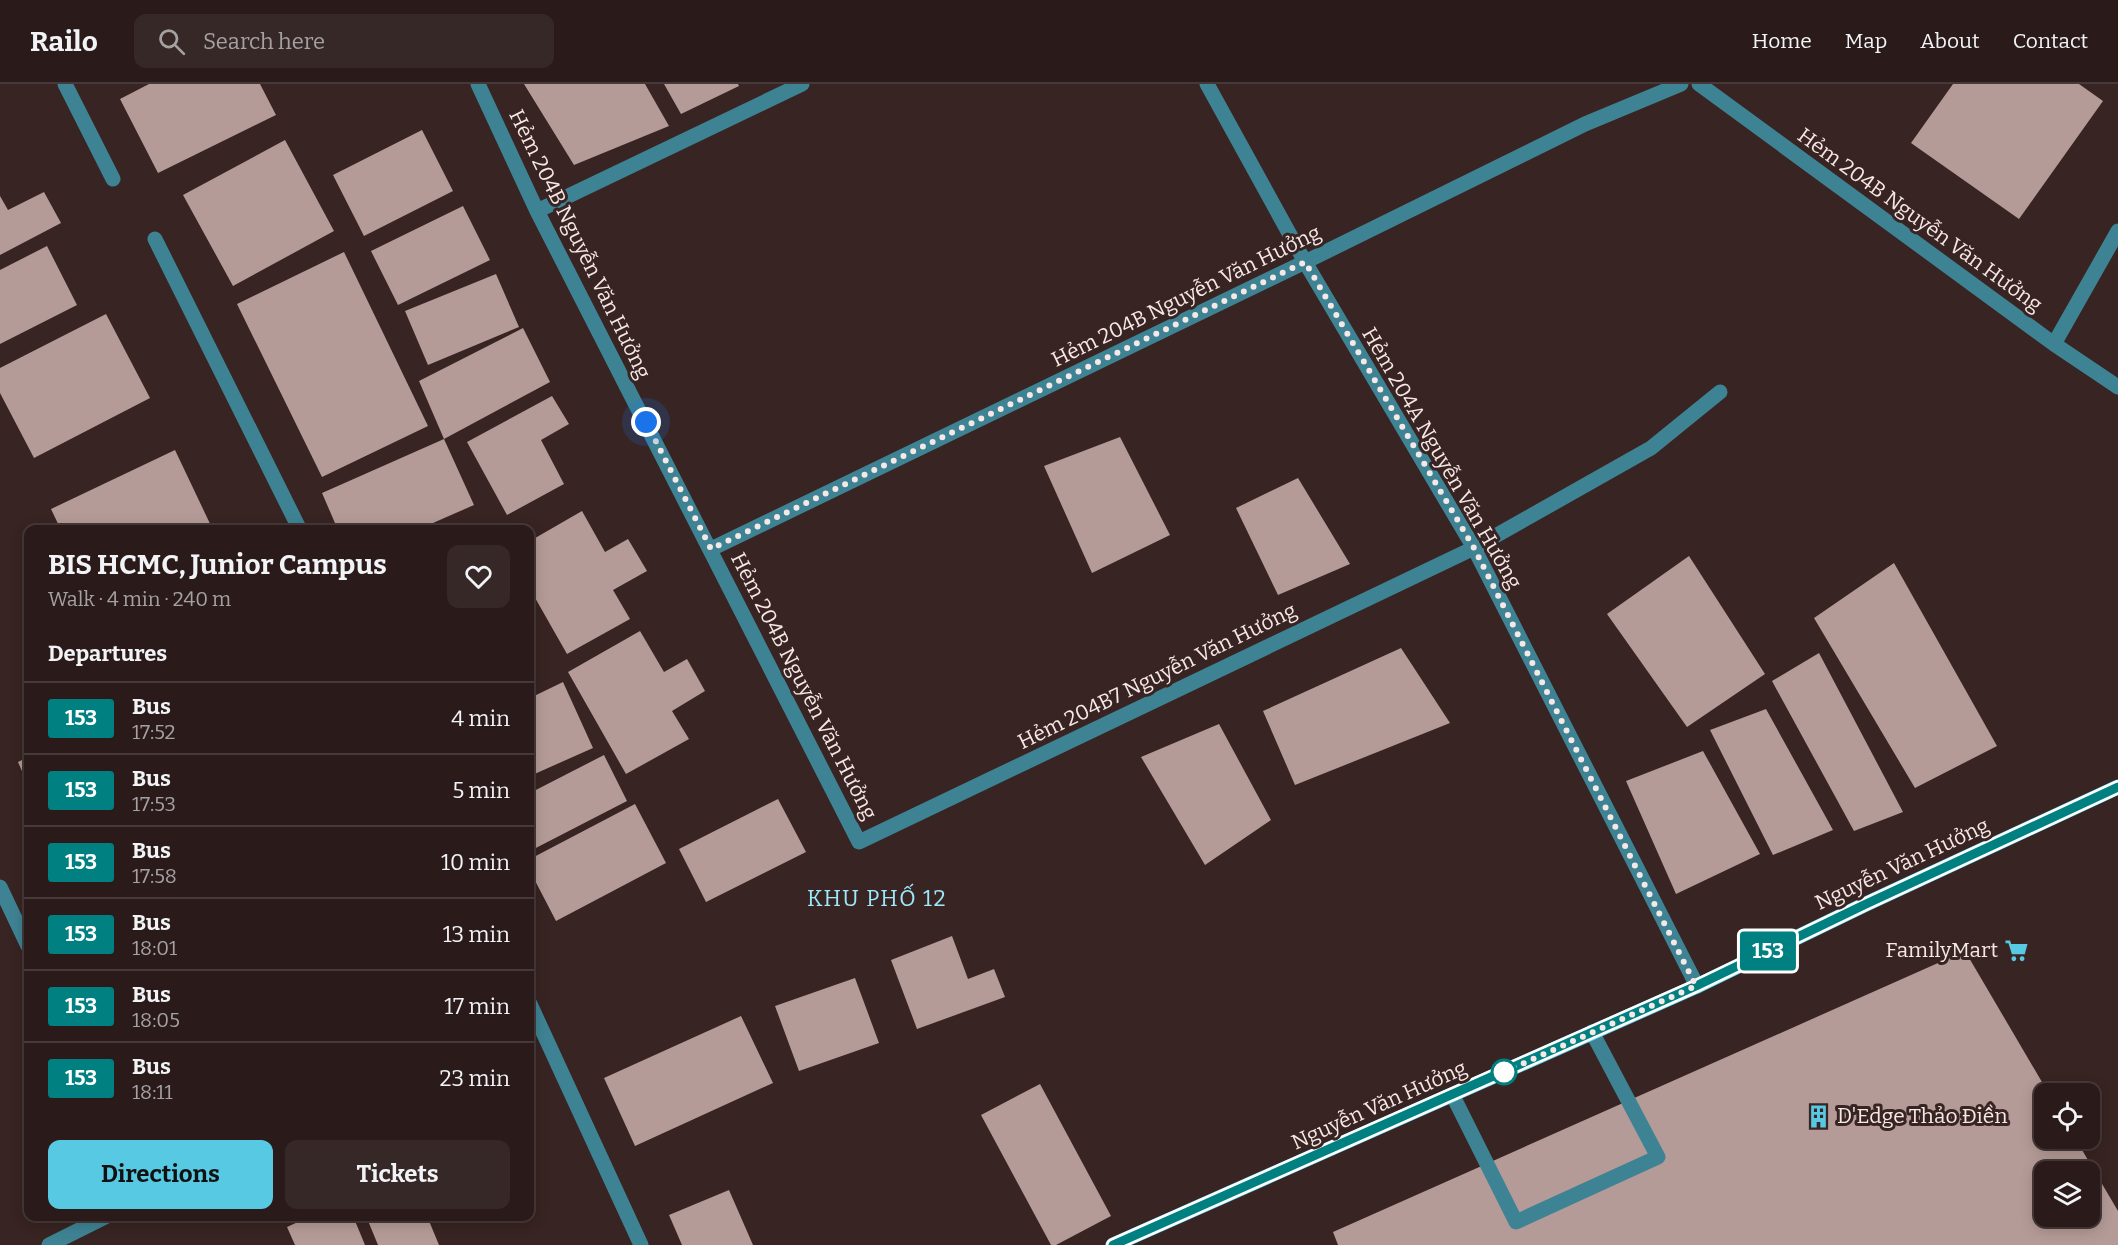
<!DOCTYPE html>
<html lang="en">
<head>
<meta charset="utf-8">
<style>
  body { margin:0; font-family:Bitter,serif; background:#362827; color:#f1f3f6; height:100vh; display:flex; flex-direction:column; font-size:22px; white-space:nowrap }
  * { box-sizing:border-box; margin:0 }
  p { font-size:20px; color:#a5a1a2 }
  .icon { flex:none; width:33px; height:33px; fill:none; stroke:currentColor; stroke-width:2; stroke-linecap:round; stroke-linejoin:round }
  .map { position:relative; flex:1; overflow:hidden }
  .sheet { position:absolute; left:24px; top:441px; width:510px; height:696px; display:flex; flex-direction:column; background:#2a1b1a; border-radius:12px; box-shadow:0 3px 15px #0003,0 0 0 2px #463939 }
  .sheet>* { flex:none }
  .badge { padding:0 12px; border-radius:4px; font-size:21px; line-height:39px }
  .controls { position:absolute; left:2034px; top:999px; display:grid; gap:12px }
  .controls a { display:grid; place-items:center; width:66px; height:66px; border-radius:12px; background:#2a1b1a; box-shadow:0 3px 15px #0003,0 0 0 2px #463939; font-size:30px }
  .you { position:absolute; width:30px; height:30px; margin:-15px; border:4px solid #fff; border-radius:50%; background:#1a73e8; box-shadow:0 0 0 9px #1a73e833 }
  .map>.badge { position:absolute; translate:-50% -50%; box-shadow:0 0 0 3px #fff }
  h2 { padding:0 24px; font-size:22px; line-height:54px }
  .round { display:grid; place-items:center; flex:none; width:63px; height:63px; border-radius:12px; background:#362827 }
  .overview { display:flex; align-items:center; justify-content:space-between; height:102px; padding:0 24px }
  h1 { font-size:28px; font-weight:700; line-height:45px }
  .button { display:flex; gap:12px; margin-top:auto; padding:12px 24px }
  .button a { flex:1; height:69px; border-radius:12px; background:#58c9e3; color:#111; font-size:24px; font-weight:700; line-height:69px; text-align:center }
  .button a+a { background:#362827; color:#f1f3f6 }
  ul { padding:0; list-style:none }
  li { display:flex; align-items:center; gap:18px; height:72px; padding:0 24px; border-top:2px solid #463939 }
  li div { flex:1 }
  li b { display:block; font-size:22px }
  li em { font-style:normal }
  li .badge { min-width:66px; font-weight:700; text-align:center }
  header { display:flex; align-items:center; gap:36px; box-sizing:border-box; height:84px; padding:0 30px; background:#2a1b1a; border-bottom:2px solid #463939 }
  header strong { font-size:28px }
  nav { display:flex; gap:33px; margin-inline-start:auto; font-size:21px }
  .search { width:420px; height:54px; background:#362827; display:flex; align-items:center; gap:15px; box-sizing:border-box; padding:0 21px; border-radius:12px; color:#a5a1a2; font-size:22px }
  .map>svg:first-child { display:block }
  .building { fill:#b49b97; fill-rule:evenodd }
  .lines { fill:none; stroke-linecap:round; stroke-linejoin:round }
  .minor { stroke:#3e8394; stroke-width:15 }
  .major { stroke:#65d9f5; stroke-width:15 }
  .line-casing { stroke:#fff; stroke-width:14 }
  .line { stroke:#008080; stroke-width:9 }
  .walk { stroke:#f6e8e6; stroke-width:6; stroke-dasharray:0 10.8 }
  .stop-dot { fill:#fff; stroke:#008080; stroke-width:3 }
  .labels { text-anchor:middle; stroke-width:6; stroke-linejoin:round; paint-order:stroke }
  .street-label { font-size:21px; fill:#f6e8e6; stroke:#382422 }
  .poi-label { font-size:21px; fill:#f6e8e6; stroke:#382422; text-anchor:end }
  .neighbourhood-label { font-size:22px; letter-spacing:1.5px; fill:#9ce8fc; stroke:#382422 }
</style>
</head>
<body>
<header>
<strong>Railo</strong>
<div class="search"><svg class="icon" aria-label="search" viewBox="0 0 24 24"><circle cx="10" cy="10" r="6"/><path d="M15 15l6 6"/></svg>Search here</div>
<nav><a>Home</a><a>Map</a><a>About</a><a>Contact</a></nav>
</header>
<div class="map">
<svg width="2118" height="1161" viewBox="0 0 2118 1161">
  <rect width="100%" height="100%" fill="#382422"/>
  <path class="building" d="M149 0H260L276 31 158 89 120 15Z
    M524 0H645L669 42 574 81Z
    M664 0H738L739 2 681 30Z
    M1953 0H2079L2103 17 2019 135 1911 59Z
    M422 46 453 107 364 152 333 91Z
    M285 56 334 147 233 202 183 111Z
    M44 108 61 139 0 171V112L8 126Z
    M463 122 490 176 398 221 371 167Z
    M47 162 77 221 0 260V186Z
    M344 168 428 342 322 393 237 220Z
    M496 190 519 243 428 281 405 227Z
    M106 230 150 314 34 374 0 309V284Z
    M523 244 550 298 444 355 474 421 417 446H338L322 409 444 355 419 297Z
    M552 312 569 340 541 356 564 400 507 431 467 358Z
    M1120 353 1170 451 1092 489 1044 382Z
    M175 366 213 446H61L51 425Z
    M1298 394 1350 480 1278 511 1236 424Z
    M582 427 605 468 628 455 647 487 613 506 630 535 567 570 530 505V457Z
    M1689 472 1765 590 1687 643 1607 530Z
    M1894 479 1997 662 1915 704 1814 534Z
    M640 547 664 588 687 575 705 607 672 627 689 655 626 690 568 588Z
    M1401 564 1450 639 1295 701 1263 627Z
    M1819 569 1903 728 1854 747 1772 597Z
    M563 598 593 664 530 692V614Z
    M1766 625 1833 746 1773 771 1710 646Z
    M1219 640 1271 736 1205 781 1141 673Z
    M1703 667 1760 770 1676 810 1626 697Z
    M604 671 627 717 530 767V709Z
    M28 673V701L18 678Z
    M778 715 806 768 706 818 679 765Z
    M635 720 666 779 556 837 530 787V775Z
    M952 852 968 895 994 885 1005 913 917 945 891 876Z
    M1965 867 2049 1010H2044V1054H2075L2118 1127V1161H1338L1333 1148ZM2044 1088H2090V1132H2044Z
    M855 894 879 959 799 987 775 922Z
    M741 932 773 999 635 1062 604 994Z
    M1040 1000 1111 1132 1056 1161H1051L981 1031Z
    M729 1106 753 1161H682L669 1131Z
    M311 1132H353L365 1161H295L287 1143Z
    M366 1132H427L439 1161H378Z"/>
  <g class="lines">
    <path class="minor" d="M65 0 113 95
      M478 0 537 127 859 758 1474 464 1651 364 1720 308
      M1207 0 1305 178 1474 464 1697 902
      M1699 0 2054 260 2118 303
      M537 127 802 0
      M155 155 300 446
      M2054 260 2118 147
      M711 465 1305 178 1585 40 1681 0
      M0 803 28 862
      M530 920 641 1161
      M1453 1012 1516 1138 1658 1073 1592 948
      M49 1161 107 1132"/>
    <path class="major" d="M1113 1161 1697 902 1866 820 2118 703"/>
  </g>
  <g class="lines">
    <defs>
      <path id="line" d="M1113 1161 1696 902 1866 820 2118 703"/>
    </defs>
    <use href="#line" class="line-casing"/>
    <use href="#line" class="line"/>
    <path class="walk" d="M646 338 711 465 1305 178 1474 464 1696 902 1504 988"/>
  </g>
  <defs>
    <symbol id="supermarket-bare" viewBox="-9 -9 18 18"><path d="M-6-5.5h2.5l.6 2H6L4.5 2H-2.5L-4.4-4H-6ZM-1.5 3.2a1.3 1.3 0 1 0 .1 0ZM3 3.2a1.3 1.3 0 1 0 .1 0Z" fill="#58c9e3" stroke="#382422" stroke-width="2.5" paint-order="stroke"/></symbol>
    <symbol id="building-bare" viewBox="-9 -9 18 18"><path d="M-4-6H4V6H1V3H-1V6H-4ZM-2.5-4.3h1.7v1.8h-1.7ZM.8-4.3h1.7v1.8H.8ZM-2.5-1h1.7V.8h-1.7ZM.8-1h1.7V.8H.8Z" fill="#58c9e3" stroke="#382422" stroke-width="2.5" paint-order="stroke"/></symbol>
  </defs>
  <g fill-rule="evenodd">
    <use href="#supermarket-bare" x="2000" y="850" width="33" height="33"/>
    <use href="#building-bare" x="1802" y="1016" width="33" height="33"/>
  </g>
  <circle class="stop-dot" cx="1504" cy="988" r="12"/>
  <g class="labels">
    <g class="street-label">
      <text transform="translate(1920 136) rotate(36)" y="7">Hẻm 204B Nguyễn Văn Hưởng</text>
      <text transform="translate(580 160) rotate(64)" y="7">Hẻm 204B Nguyễn Văn Hưởng</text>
      <text transform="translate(1186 212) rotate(-26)" y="7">Hẻm 204B Nguyễn Văn Hưởng</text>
      <text transform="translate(1442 374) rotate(60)" y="7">Hẻm 204A Nguyễn Văn Hưởng</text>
      <text transform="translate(1157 592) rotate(-26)" y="7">Hẻm 204B7 Nguyễn Văn Hưởng</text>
      <text transform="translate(804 602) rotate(63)" y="7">Hẻm 204B Nguyễn Văn Hưởng</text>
      <text transform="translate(1902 780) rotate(-25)" y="7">Nguyễn Văn Hưởng</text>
      <text transform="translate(1379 1021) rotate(-24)" y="7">Nguyễn Văn Hưởng</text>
    </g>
    <g class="poi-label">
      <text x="1998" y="873">FamilyMart</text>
      <text x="1837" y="1039" text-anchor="start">D'Edge Thảo Điền</text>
    </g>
    <g class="neighbourhood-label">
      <text x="877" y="822">KHU PHỐ 12</text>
    </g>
  </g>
</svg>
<div class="controls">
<a><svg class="icon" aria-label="locate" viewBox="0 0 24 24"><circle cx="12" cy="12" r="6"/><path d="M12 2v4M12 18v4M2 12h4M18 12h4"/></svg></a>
<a><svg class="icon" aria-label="layers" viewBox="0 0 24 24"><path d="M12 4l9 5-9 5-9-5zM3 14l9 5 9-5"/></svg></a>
</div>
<div class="you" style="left:646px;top:338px"></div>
<b class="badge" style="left:1768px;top:867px;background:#008080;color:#fff">153</b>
<section class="sheet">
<div class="overview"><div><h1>BIS HCMC, Junior Campus</h1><p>Walk · 4 min · 240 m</p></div><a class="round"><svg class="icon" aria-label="heart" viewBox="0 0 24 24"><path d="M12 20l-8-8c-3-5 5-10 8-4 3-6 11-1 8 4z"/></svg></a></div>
<h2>Departures</h2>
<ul>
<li><span class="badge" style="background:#008080;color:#fff">153</span><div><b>Bus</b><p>17:52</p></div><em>4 min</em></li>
<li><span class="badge" style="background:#008080;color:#fff">153</span><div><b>Bus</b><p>17:53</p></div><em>5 min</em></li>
<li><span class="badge" style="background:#008080;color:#fff">153</span><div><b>Bus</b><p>17:58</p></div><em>10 min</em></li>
<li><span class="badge" style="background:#008080;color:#fff">153</span><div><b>Bus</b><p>18:01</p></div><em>13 min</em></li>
<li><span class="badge" style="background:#008080;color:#fff">153</span><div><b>Bus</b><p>18:05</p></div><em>17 min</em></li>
<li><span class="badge" style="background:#008080;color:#fff">153</span><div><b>Bus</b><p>18:11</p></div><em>23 min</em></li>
</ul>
<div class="button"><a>Directions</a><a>Tickets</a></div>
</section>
</div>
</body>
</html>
